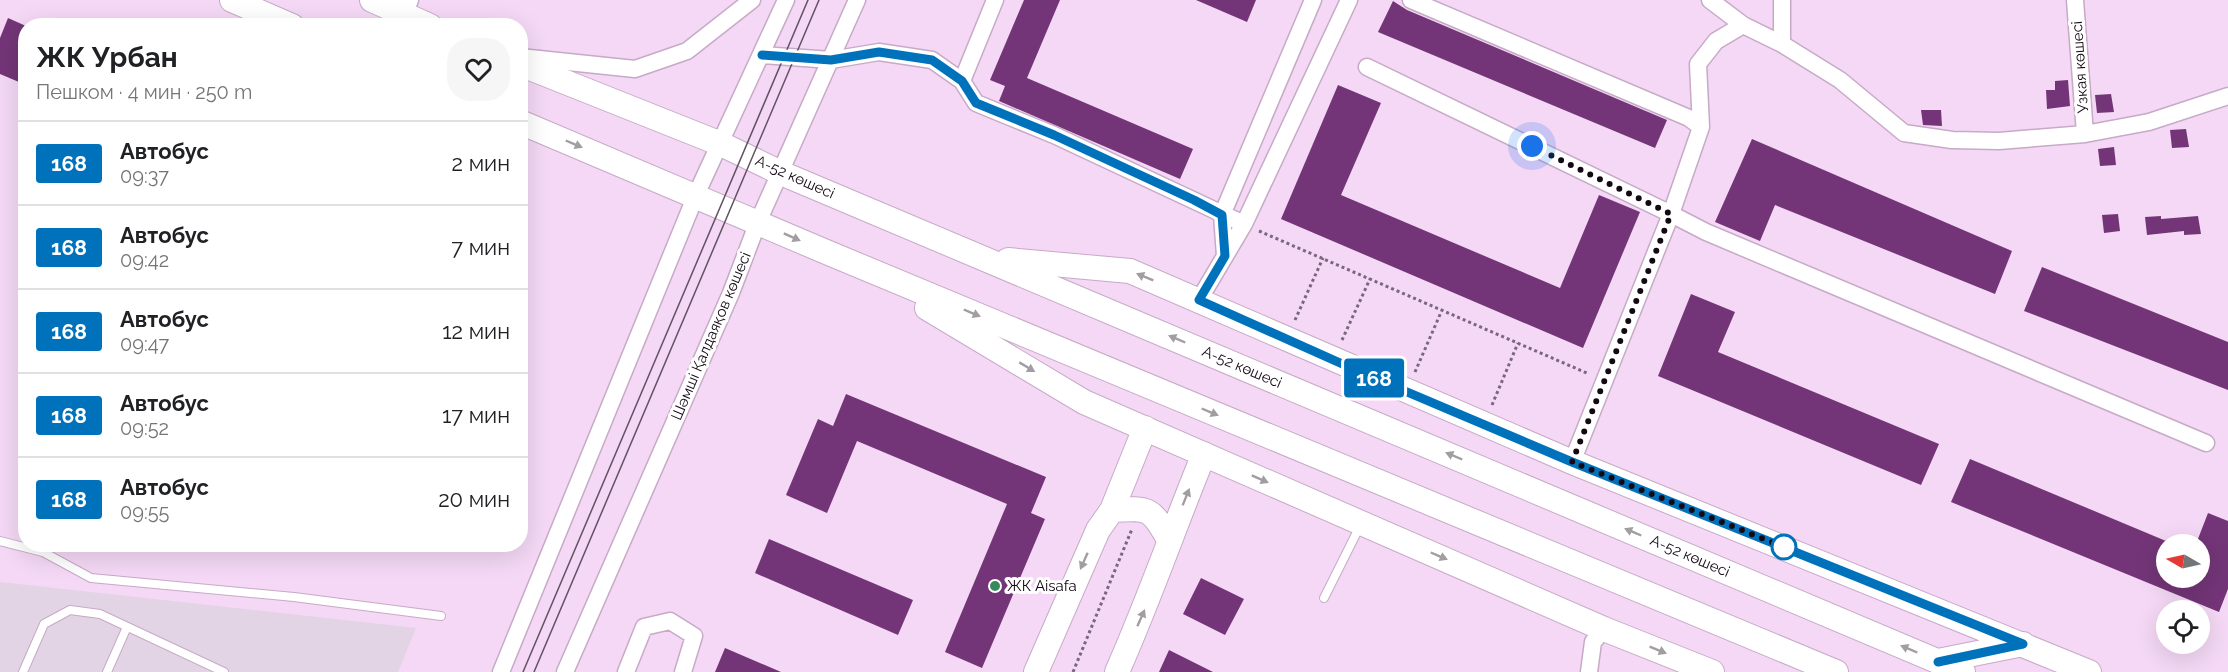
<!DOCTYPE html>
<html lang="ru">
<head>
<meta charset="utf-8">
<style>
  body { margin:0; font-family:Raleway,sans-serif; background:#f6f6f6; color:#202124; height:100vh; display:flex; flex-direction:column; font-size:22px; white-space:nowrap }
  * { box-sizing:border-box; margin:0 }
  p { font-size:20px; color:#757577 }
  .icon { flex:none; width:33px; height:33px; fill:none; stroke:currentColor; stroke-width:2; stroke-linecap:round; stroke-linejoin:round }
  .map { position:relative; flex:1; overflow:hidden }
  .details { position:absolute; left:18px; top:18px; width:510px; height:534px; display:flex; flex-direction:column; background:#fff; border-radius:24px; box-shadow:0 6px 24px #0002 }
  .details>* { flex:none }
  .badge { padding:0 12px; border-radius:4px; font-size:21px; line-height:39px }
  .needle { width:39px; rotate:279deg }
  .buttons { position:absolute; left:2156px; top:534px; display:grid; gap:12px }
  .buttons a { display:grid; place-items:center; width:54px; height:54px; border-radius:50%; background:#fff; box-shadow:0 6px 24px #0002; font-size:30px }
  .you { position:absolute; width:30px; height:30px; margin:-15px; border:4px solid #fff; border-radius:50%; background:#1a73e8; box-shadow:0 0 0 9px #1a73e833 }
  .map>.badge { position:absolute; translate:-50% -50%; box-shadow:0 0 0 3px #fff }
  .round { display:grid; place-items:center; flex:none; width:63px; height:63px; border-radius:24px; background:#f6f6f6 }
  .headline { display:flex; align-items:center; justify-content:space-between; height:102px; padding:0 18px }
  h1 { font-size:28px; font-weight:700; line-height:45px }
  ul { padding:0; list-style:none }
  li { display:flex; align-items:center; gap:18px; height:84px; padding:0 18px; border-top:2px solid #e0e0e0 }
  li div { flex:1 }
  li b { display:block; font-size:22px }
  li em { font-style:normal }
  li .badge { min-width:66px; font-weight:700; text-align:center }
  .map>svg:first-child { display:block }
  .industrial { fill:#e2d3e5 }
  .building { fill:#733577 }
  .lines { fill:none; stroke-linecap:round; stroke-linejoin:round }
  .lane-casing { stroke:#c6aac6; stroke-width:10 }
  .street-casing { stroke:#c6aac6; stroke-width:19 }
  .secondary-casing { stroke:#c6aac6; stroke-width:26 }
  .path { stroke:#79677a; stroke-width:3; stroke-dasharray:3 3; stroke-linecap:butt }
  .lane { stroke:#fff; stroke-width:8 }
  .street { stroke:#fff; stroke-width:16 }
  .secondary { stroke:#fff; stroke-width:24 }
  .tram { stroke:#625263; stroke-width:1.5 }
  .oneway { fill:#a19da1 }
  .line-casing { stroke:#fff; stroke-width:14 }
  .line { stroke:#0072bc; stroke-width:9 }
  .walk { stroke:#130913; stroke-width:6; stroke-dasharray:0 10.8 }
  .stop-dot { fill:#fff; stroke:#0072bc; stroke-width:3 }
  .poi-dot { fill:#35895c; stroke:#fff; stroke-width:2 }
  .labels { text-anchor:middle; stroke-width:6; stroke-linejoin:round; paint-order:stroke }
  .street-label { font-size:15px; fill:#130913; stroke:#fff }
  .poi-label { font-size:15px; fill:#130913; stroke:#fff; text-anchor:start }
</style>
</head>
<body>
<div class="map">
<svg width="2228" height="672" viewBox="0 0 2228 672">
  <rect width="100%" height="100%" fill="#f4d8f5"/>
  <path class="industrial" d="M0 582 416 628 398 672H0Z"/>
  <path class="building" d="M1024 0H1060L1027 78 1193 149 1180 179 999 101 1005 86 990 80Z
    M1196 0H1256L1247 22Z
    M1393 1 1407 10 1667 120 1655 148 1378 32Z
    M8 18 26 26V85L0 74V38Z
    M2068 80 2070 106 2047 109 2046 90H2055V81Z
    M1338 85 1381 103 1341 195 1560 288 1599 195 1640 212 1583 348 1281 219Z
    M2111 94 2114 112 2097 113 2095 95Z
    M1921 110H1941L1942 126 1923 125Z
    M2186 129 2189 147 2172 148 2170 130Z
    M1752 139 2012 251 1995 294 1775 205 1760 241 1715 222Z
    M2114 147 2116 165 2100 166 2098 149Z
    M2118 214 2120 231 2104 233 2102 215Z
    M2161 216V219L2198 216 2201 234 2184 235V231L2147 235 2145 217Z
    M2042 267 2228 342V390L2024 311Z
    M1691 294 1735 312 1718 352 1939 444 1921 485 1658 376Z
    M846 394 1046 477 1031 513 1045 519 982 668 945 652 1007 504 857 441 827 513 786 495 818 419 833 426Z
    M1970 459 2166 541V578H2199V544H2196L2208 513 2228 521V589L2219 612 1951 502Z
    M769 539 913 600 898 635 755 573Z
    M1201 578 1244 599 1225 635 1183 614Z
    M725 648 781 672H715Z
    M1169 650 1213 672H1159Z"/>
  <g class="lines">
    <defs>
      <path id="lane" d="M0 541 43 552 91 578 294 597 441 616
        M1324 598 1360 526
        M23 672 44 624 70 610 100 614 224 672
        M107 672 127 627"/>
      <path id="street" d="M1411 0 1689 118 1701 127
        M1710 0 1743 25 1782 44 1840 80 1904 133 1952 140 1999 141 2085 134 2149 122 2228 96
        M2075 0 2085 134
        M404 14 410 0
        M1782 44V0
        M762 55 831 60 879 52 932 60 962 81 976 103 1054 135 1244 224 1199 300
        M520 57 635 69 687 51 752 0
        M1367 67 1671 214 1701 127 1698 64 1716 41 1743 25
        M962 81 995 0
        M1244 224 1349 0
        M1225 256 1222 215 1313 0
        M1572 462 1671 214 1706 232 2206 443
        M501 672 696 195 786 0
        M565 672 731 293 758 222 857 0
        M626 672 644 627 670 621 694 636 683 672
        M1589 672 1593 642 1604 629"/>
      <path id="secondary" d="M232 0 292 26
        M372 0 430 26
        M520 64 721 144 781 173 1963 672
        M520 122 831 254 1836 672
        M1008 260 1130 271 1572 462 2089 672
        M927 308 1084 402 1604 629 1712 672
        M1112 510C1149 508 1151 507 1169 540
        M1938 661 2023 644
        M1036 672 1098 530 1112 510 1145 428
        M1117 672C1149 600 1174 527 1204 454"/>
    </defs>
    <use href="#lane" class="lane-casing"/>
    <use href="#street" class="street-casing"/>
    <use href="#secondary" class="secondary-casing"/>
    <path class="path" d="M1259 231 1589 374
      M1295 320 1323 258
      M1342 340 1370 279
      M1415 372 1442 310
      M1492 405 1518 343
      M1073 672 1132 529"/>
    <use href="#lane" class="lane"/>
    <use href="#street" class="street"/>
    <use href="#secondary" class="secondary"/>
    <path class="tram" d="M523 672 808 0
      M534 672 819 0"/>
  </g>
  <defs><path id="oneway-solid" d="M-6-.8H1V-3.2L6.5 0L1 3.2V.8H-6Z" transform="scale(1.5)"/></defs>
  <g class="oneway">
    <use href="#oneway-solid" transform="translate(574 144) rotate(23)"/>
    <use href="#oneway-solid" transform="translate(792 237) rotate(24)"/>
    <use href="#oneway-solid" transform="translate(1145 277) rotate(-158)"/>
    <use href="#oneway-solid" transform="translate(972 313) rotate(23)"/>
    <use href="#oneway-solid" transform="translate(1177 339) rotate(-157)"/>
    <use href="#oneway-solid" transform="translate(1027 367) rotate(31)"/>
    <use href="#oneway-solid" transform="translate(1210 412) rotate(23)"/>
    <use href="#oneway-solid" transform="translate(1454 456) rotate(-157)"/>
    <use href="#oneway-solid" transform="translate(1260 479) rotate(24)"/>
    <use href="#oneway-solid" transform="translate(1186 497) rotate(-68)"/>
    <use href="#oneway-solid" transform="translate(1633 532) rotate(-157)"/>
    <use href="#oneway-solid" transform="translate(1439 556) rotate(23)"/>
    <use href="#oneway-solid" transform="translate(1084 561) rotate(114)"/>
    <use href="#oneway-solid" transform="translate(1141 618) rotate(-66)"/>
    <use href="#oneway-solid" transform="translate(1909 649) rotate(-157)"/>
    <use href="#oneway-solid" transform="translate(1658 650) rotate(22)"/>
  </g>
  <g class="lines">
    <defs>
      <path id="line" d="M762 55 831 60 879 52 932 60 962 81 976 103 1054 135 1194 200 1222 215 1225 256 1199 300 1367 375 1572 462 2023 644 1938 662"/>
    </defs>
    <use href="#line" class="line-casing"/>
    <use href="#line" class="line"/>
    <path class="walk" d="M1532 146 1671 214 1572 462 1784 547"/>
  </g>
  <circle class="stop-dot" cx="1784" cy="547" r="12"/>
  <circle class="poi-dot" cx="995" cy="586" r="6"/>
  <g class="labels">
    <g class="street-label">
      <text transform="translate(2080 67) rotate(-94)" y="5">Узкая көшесі</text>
      <text transform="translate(795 177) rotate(24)" y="5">А-52 көшесі</text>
      <text transform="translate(711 336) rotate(-67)" y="5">Шәмші Қалдаяқов көшесі</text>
      <text transform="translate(1242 367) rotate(23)" y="5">А-52 көшесі</text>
      <text transform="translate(1690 556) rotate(23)" y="5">А-52 көшесі</text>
    </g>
    <g class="poi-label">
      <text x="1007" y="591">ЖК Aisafa</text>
    </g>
  </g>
</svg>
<div class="buttons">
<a><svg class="needle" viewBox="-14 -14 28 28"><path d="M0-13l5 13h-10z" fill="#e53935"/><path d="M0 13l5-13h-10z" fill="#757577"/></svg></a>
<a><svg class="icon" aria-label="locate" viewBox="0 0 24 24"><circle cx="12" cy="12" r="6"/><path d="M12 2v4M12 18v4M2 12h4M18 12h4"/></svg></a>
</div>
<div class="you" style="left:1532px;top:146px"></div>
<b class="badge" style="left:1374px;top:378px;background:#0072bc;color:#fff">168</b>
<section class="details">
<div class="headline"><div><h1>ЖК Урбан</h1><p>Пешком · 4 мин · 250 m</p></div><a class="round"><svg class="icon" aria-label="heart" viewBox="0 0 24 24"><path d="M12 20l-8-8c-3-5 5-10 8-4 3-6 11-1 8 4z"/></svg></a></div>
<ul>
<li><span class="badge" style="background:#0072bc;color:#fff">168</span><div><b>Автобус</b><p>09:37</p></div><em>2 мин</em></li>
<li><span class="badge" style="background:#0072bc;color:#fff">168</span><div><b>Автобус</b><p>09:42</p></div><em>7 мин</em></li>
<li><span class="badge" style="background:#0072bc;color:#fff">168</span><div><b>Автобус</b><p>09:47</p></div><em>12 мин</em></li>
<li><span class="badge" style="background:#0072bc;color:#fff">168</span><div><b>Автобус</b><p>09:52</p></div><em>17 мин</em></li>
<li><span class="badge" style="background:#0072bc;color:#fff">168</span><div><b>Автобус</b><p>09:55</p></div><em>20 мин</em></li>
</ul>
</section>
</div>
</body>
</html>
